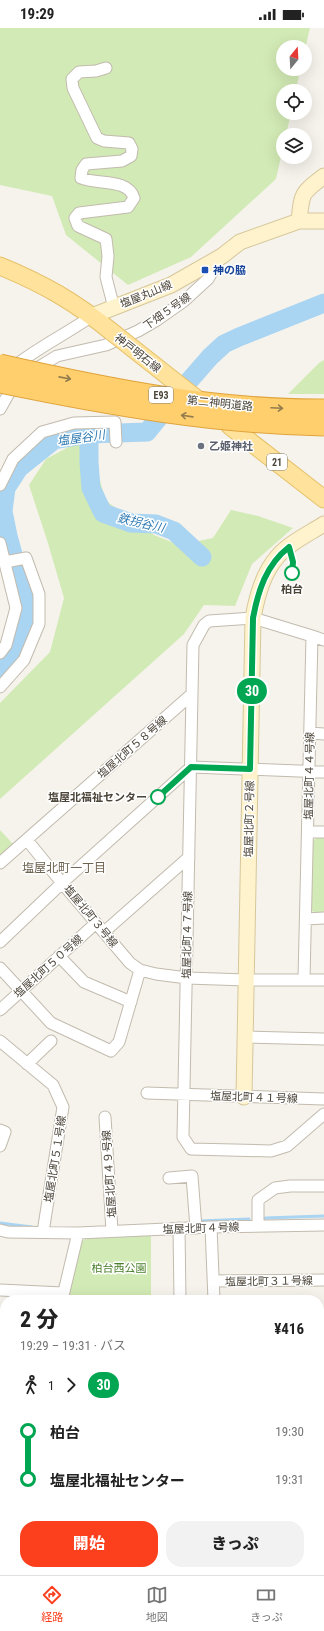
<!DOCTYPE html>
<html lang="ja">
<head>
<meta charset="utf-8">
<style>
  body { margin:0; font-family:"Roboto Condensed","Noto Sans JP",sans-serif; background:#f2f2f2; color:#222; height:100vh; display:flex; flex-direction:column; font-size:15px; white-space:nowrap }
  * { box-sizing:border-box; margin:0 }
  p { font-size:13px; color:#767676 }
  .icon { flex:none; width:22px; height:22px; fill:none; stroke:currentColor; stroke-width:2; stroke-linecap:round; stroke-linejoin:round }
  .map { position:relative; flex:1; overflow:hidden }
  .side { position:absolute; left:0px; top:1267px; width:324px; height:280px; display:flex; flex-direction:column; background:#fff; border-radius:16px 16px 0 0; box-shadow:0 4px 16px #0002 }
  .side>* { flex:none }
  .badge { padding:0 8px; border-radius:13px; font-size:14px; line-height:26px }
  .needle { width:26px; rotate:18deg }
  .buttons { position:absolute; left:276px; top:12px; display:grid; gap:8px }
  .buttons a { display:grid; place-items:center; width:36px; height:36px; border-radius:50%; background:#fff; box-shadow:0 4px 16px #0002; font-size:20px }
  .map>.badge { position:absolute; translate:-50% -50%; box-shadow:0 0 0 2px #fff }
  .legs { display:flex; align-items:center; gap:6px; height:44px; padding:0 20px; font-size:13px }
  .legs p { margin-inline-start:auto }
  .overview { display:flex; align-items:center; justify-content:space-between; height:68px; padding:0 20px }
  h1 { font-size:22px; font-weight:800; line-height:30px }
  .cta { display:flex; gap:8px; margin-top:auto; padding:8px 20px }
  .cta a { flex:1; height:46px; border-radius:16px; background:#fc3f1d; color:#fff; font-size:16px; font-weight:800; line-height:46px; text-align:center }
  .cta a+a { background:#f2f2f2; color:#222 }
  ul { padding:0 20px; list-style:none }
  li { display:flex; align-items:center; gap:14px; height:48px; font-size:15px }
  li i { display:grid; place-items:center; width:6px; height:100%; margin:0 5px; background:currentColor }
  li i::after { content:''; width:10px; height:10px; margin:-5px; border:3px solid; border-radius:50%; background:#fff }
  li p { margin-inline-start:auto }
  li:first-child i { background:linear-gradient(#0000 50%,currentColor 0) }
  li:last-child i { background:linear-gradient(currentColor 50%,#0000 0) }
  .status { display:flex; justify-content:space-between; align-items:center; height:28px; padding:0 20px; background:#fff; direction:ltr }
  .status svg { height:11px; fill:currentColor }
  .menu { display:flex; justify-content:space-around; align-items:center; height:56px; border-top:1px solid #e0e0e0; background:#fff; font-size:11px; color:#767676 }
  .menu a { display:grid; justify-items:center; gap:2px }
  .menu .active { color:#fc3f1d }
  .map>svg:first-child { display:block }
  .green { fill:#d2eab5 }
  .lines { fill:none; stroke-linecap:round; stroke-linejoin:round }
  .stream { stroke:#a9d4f2; stroke-width:3 }
  .river { stroke:#a9d4f2; stroke-width:19 }
  .street-casing { stroke:#c2bbae; stroke-width:13 }
  .secondary-casing { stroke:#d6c79b; stroke-width:17 }
  .primary-casing { stroke:#e6c16a; stroke-width:19 }
  .street { stroke:#fff; stroke-width:11 }
  .secondary { stroke:#fff3cd; stroke-width:15 }
  .primary { stroke:#ffe39c; stroke-width:17 }
  .primary-bridge-casing { stroke:#e6c16a; stroke-width:19; stroke-linecap:butt }
  .highway-bridge-casing { stroke:#e0a43c; stroke-width:21; stroke-linecap:butt }
  .primary-bridge { stroke:#ffe39c; stroke-width:17 }
  .highway-bridge { stroke:#ffcf6e; stroke-width:19 }
  .oneway { stroke:#937c4e }
  .line-1-casing { stroke:#fff; stroke-width:9 }
  .line-1 { stroke:#00a651; stroke-width:6 }
  .transit-dot { fill:#1a4fb4; stroke:#fff; stroke-width:1.5 }
  .worship-dot { fill:#6b7280; stroke:#fff; stroke-width:1.5 }
  .stop-1-dot { fill:#fff; stroke:#00a651; stroke-width:2 }
  .labels { text-anchor:middle; stroke-width:3; stroke-linejoin:round; paint-order:stroke }
  .shield { fill:#fff; stroke:#817c74; stroke-width:1 }
  .shield-label { font-size:10px; font-weight:bold; fill:#4b4439 }
  .transit-label { font-size:11px; font-weight:bold; fill:#164399; stroke:#fff; text-anchor:start }
  .street-label { font-size:11px; fill:#4b4439; stroke:#fff }
  .worship-label { font-size:11px; font-weight:bold; fill:#5b616d; stroke:#fff; text-anchor:start }
  .stop-label { font-size:11px; font-weight:bold; fill:#4b4439; stroke:#fff }
  .park-label { font-size:11px; fill:#4a7f2a; stroke:#fff }
  .water-label { font-size:12px; font-style:italic; fill:#2e7ab2; stroke:#fff }
  .neighbourhood-label { font-size:12px; fill:#6e6250; stroke:#fff }
</style>
</head>
<body>
<div class="status"><b>19:29</b><svg viewBox="0 0 49 12"><path d="M0 12V9h3v3zM5 12V6h3v6zM10 12V3h3v9zM15 12V0h3v12zM26 1h20v11H26zM47 4h2v5h-2z"/></svg></div>
<div class="map">
<svg width="324" height="1547" viewBox="0 0 324 1547">
  <rect width="100%" height="100%" fill="#f6f3ec"/>
  <path class="green" d="M0 0H310L305 21V19H283V41H300L296 63H283V85H291L286 107H283V119L276 151 191 229 128 257 66 207 52 168 0 157Z
    M324 332V366H288L319 335Z
    M76 415 96 416 98 446 106 473 154 507 179 517 213 510 231 482 258 488 293 500 252 536 235 578 204 577 184 606 0 771V675L50 624 64 570 47 512 29 457 46 431Z
    M0 802 13 816 0 827Z
    M318 808 324 809V886L315 885 310 881 313 813Z
    M151 1207V1272H67L81 1214 87 1210Z"/>
  <g class="lines">
    <path class="stream" d="M265 1190 324 1188
      M199 1193 249 1191
      M0 1195 32 1199"/>
    <path class="river" d="M89 406V434L91 460 103 485 131 495 156 496 174 503 202 529
      M0 645 7 638 18 622 25 599 27 577 8 508 3 483 6 460 19 440 54 412 89 406 147 404 182 361 210 329 224 316 239 309 324 275"/>
    <defs>
      <path id="street" d="M106 40 96 43 79 44 72 51 73 60 97 110 104 113 129 115 132 121 131 128 122 133 86 136 82 142 81 150C98 157 128 150 134 170L128 179 79 185 75 190 78 198 106 211 108 228 106 249 114 280
        M12 340C37 320 66 306 92 288
        M31 344 57 328 106 317 138 303 157 292 184 273 208 251 221 229
        M0 381 9 365 17 355
        M0 457 13 431 42 404 74 395 115 394 116 414
        M0 515 16 580 6 617 0 625
        M312 608 324 612
        M0 659 24 632 39 596V566L26 530 5 534
        M310 705 324 706
        M309 804H324
        M27 812 62 855 130 935 140 942 156 946 187 950 246 952H324
        M0 835 192 666
        M306 891 324 890
        M104 904 189 829
        M0 914 62 855 191 739 324 744
        M59 928 84 954 131 974
        M0 940 51 995 111 1023 119 1014 140 942
        M304 951 312 608 253 590 209 593 204 597 193 617 183 1109 191 1121 271 1123 287 1118 324 1086
        M0 982 96 895
        M245 1009 324 1011
        M0 1013 53 1057 63 1079 43 1204
        M27 1036 51 1013
        M147 1065 324 1071
        M105 1089 112 1203
        M0 1102 5 1104 0 1118
        M169 1150 192 1148 196 1200
        M258 1198V1172L275 1160 290 1158H324
        M211 1199 214 1272
        M179 1200 180 1272
        M0 1202 8 1204 78 1205 62 1272
        M78 1205 211 1199 324 1197
        M214 1253 324 1252
        M0 1262 63 1265
        M0 1320H5
        M319 1373 324 1374
        M0 1375H5
        M319 1434H324
        M0 1490 5 1491
        M319 1491 324 1490
        M170 1542 187 1546 205 1542
        M57 1547 58 1542
        M294 1547 316 1542"/>
      <path id="secondary" d="M299 193H324
        M92 288 171 257 222 228 240 214 299 193C302 164 301 166 324 148
        M244 1069 253 590C257 568 263 545 278 528 289 515 310 505 324 496
        M319 1314H324"/>
      <path id="primary" d="M0 238C44 256 75 274 112 304
        M230 398 324 471"/>
    </defs>
    <use href="#street" class="street-casing"/>
    <use href="#secondary" class="secondary-casing"/>
    <use href="#primary" class="primary-casing"/>
    <use href="#street" class="street"/>
    <use href="#secondary" class="secondary"/>
    <use href="#primary" class="primary"/>
    <defs>
      <path id="primary-bridge" d="M112 304 202 375"/>
      <path id="highway-bridge" d="M0 336C106 360 215 382 324 381
        M0 355C107 377 214 396 324 398"/>
    </defs>
    <use href="#primary-bridge" class="primary-bridge-casing"/>
    <use href="#highway-bridge" class="highway-bridge-casing"/>
    <use href="#primary-bridge" class="primary-bridge"/>
    <use href="#highway-bridge" class="highway-bridge"/>
  </g>
  <defs><path id="oneway-shaft" d="M-6 0H5M1.5-3L5.5 0L1.5 3" fill="none" stroke-width="1.6" stroke-linecap="round" stroke-linejoin="round"/></defs>
  <g class="oneway">
    <use href="#oneway-shaft" transform="translate(65 350) rotate(11)"/>
    <use href="#oneway-shaft" transform="translate(277 380) rotate(3)"/>
    <use href="#oneway-shaft" transform="translate(187 388) rotate(-172)"/>
  </g>
  <g class="lines">
    <defs>
      <path id="line-1" d="M158 769 191 739 250 741 253 590C258 563 266 537 289 519L293 534 292 545"/>
    </defs>
    <use href="#line-1" class="line-1-casing"/>
    <use href="#line-1" class="line-1"/>
  </g>
  <rect class="transit-dot" x="201" y="238" width="8" height="8" rx="2"/>
  <circle class="worship-dot" cx="201" cy="418" r="4"/>
  <g class="stop-1-dot">
    <circle cx="292" cy="545" r="7"/>
    <circle cx="158" cy="769" r="7"/>
  </g>
  <g class="labels">
    <g class="shield">
      <rect x="149" y="359" width="24" height="16" rx="3"/>
      <rect x="267" y="426" width="20" height="16" rx="3"/>
    </g>
    <g class="shield-label">
      <text x="161" y="371">E93</text>
      <text x="277" y="438">21</text>
    </g>
    <g class="transit-label">
      <text x="213" y="246">神の脇</text>
    </g>
    <g class="street-label">
      <text transform="translate(146 266) rotate(-22)" y="4">塩屋丸山線</text>
      <text transform="translate(167 283) rotate(-35)" y="4">下畑５号線</text>
      <text transform="translate(138 325) rotate(38)" y="4">神戸明石線</text>
      <text transform="translate(220 375) rotate(6)" y="4">第二神明道路</text>
      <text transform="translate(132 719) rotate(-41)" y="4">塩屋北町５８号線</text>
      <text transform="translate(309 748) rotate(-89)" y="4">塩屋北町４４号線</text>
      <text transform="translate(249 791) rotate(-89)" y="4">塩屋北町２号線</text>
      <text transform="translate(91 888) rotate(50)" y="4">塩屋北町３号線</text>
      <text transform="translate(187 907) rotate(-89)" y="4">塩屋北町４７号線</text>
      <text transform="translate(48 938) rotate(-42)" y="4">塩屋北町５０号線</text>
      <text transform="translate(254 1069) rotate(2)" y="4">塩屋北町４１号線</text>
      <text transform="translate(55 1131) rotate(-81)" y="4">塩屋北町５１号線</text>
      <text transform="translate(109 1146) rotate(-94)" y="4">塩屋北町４９号線</text>
      <text transform="translate(201 1200) rotate(-2)" y="4">塩屋北町４号線</text>
      <text transform="translate(269 1253) rotate(-1)" y="4">塩屋北町３１号線</text>
    </g>
    <g class="worship-label">
      <text x="209" y="422">乙姫神社</text>
    </g>
    <g class="stop-label">
      <text x="292" y="565">柏台</text>
      <text x="147" y="773" text-anchor="end">塩屋北福祉センター</text>
    </g>
    <g class="park-label">
      <text x="119" y="1244">柏台西公園</text>
    </g>
    <g class="water-label">
      <text transform="translate(81 410) rotate(-8)" y="4">塩屋谷川</text>
      <text transform="translate(141 495) rotate(13)" y="4">鉄拐谷川</text>
    </g>
    <g class="neighbourhood-label">
      <text x="64" y="844">塩屋北町一丁目</text>
    </g>
  </g>
</svg>
<div class="buttons">
<a><svg class="needle" viewBox="-14 -14 28 28"><path d="M0-13l5 13h-10z" fill="#e53935"/><path d="M0 13l5-13h-10z" fill="#767676"/></svg></a>
<a><svg class="icon" aria-label="locate" viewBox="0 0 24 24"><circle cx="12" cy="12" r="6"/><path d="M12 2v4M12 18v4M2 12h4M18 12h4"/></svg></a>
<a><svg class="icon" aria-label="layers" viewBox="0 0 24 24"><path d="M12 4l9 5-9 5-9-5zM3 14l9 5 9-5"/></svg></a>
</div>
<b class="badge" style="left:252px;top:663px;background:#00a651;color:#fff">30</b>
<section class="side">
<div class="overview"><div><h1>2 分</h1><p>19:29 – 19:31 · バス</p></div><b>¥416</b></div>
<div class="legs"><svg class="icon" aria-label="walk" viewBox="0 0 24 24"><circle cx="13" cy="4" r="2"/><path d="M13 8l-2 6 4 7M11 14l-3 7M7 12l3-4h3l4 4"/></svg>1<svg class="icon" aria-label="forward" viewBox="0 0 24 24"><path d="M9 5l7 7-7 7"/></svg><b class="badge" style="background:#00a651;color:#fff">30</b></div>
<ul>
<li><i style="color:#00a651"></i><b>柏台</b><p>19:30</p></li>
<li><i style="color:#00a651"></i><b>塩屋北福祉センター</b><p>19:31</p></li>
</ul>
<div class="cta"><a>開始</a><a>きっぷ</a></div>
</section>
</div>
<nav class="menu">
<a class="active"><svg class="icon" aria-label="directions" viewBox="0 0 24 24"><path d="M12 3l9 9-9 9-9-9zM9 14v-3h6M13 9l2 2-2 2"/></svg>経路</a>
<a><svg class="icon" aria-label="map" viewBox="0 0 24 24"><path d="M3 6l6-2 6 2 6-2v14l-6 2-6-2-6 2zM9 4v14M15 6v14"/></svg>地図</a>
<a><svg class="icon" aria-label="tickets" viewBox="0 0 24 24"><path d="M3 7h18v10H3zM15 7v10"/></svg>きっぷ</a>
</nav>
</body>
</html>
